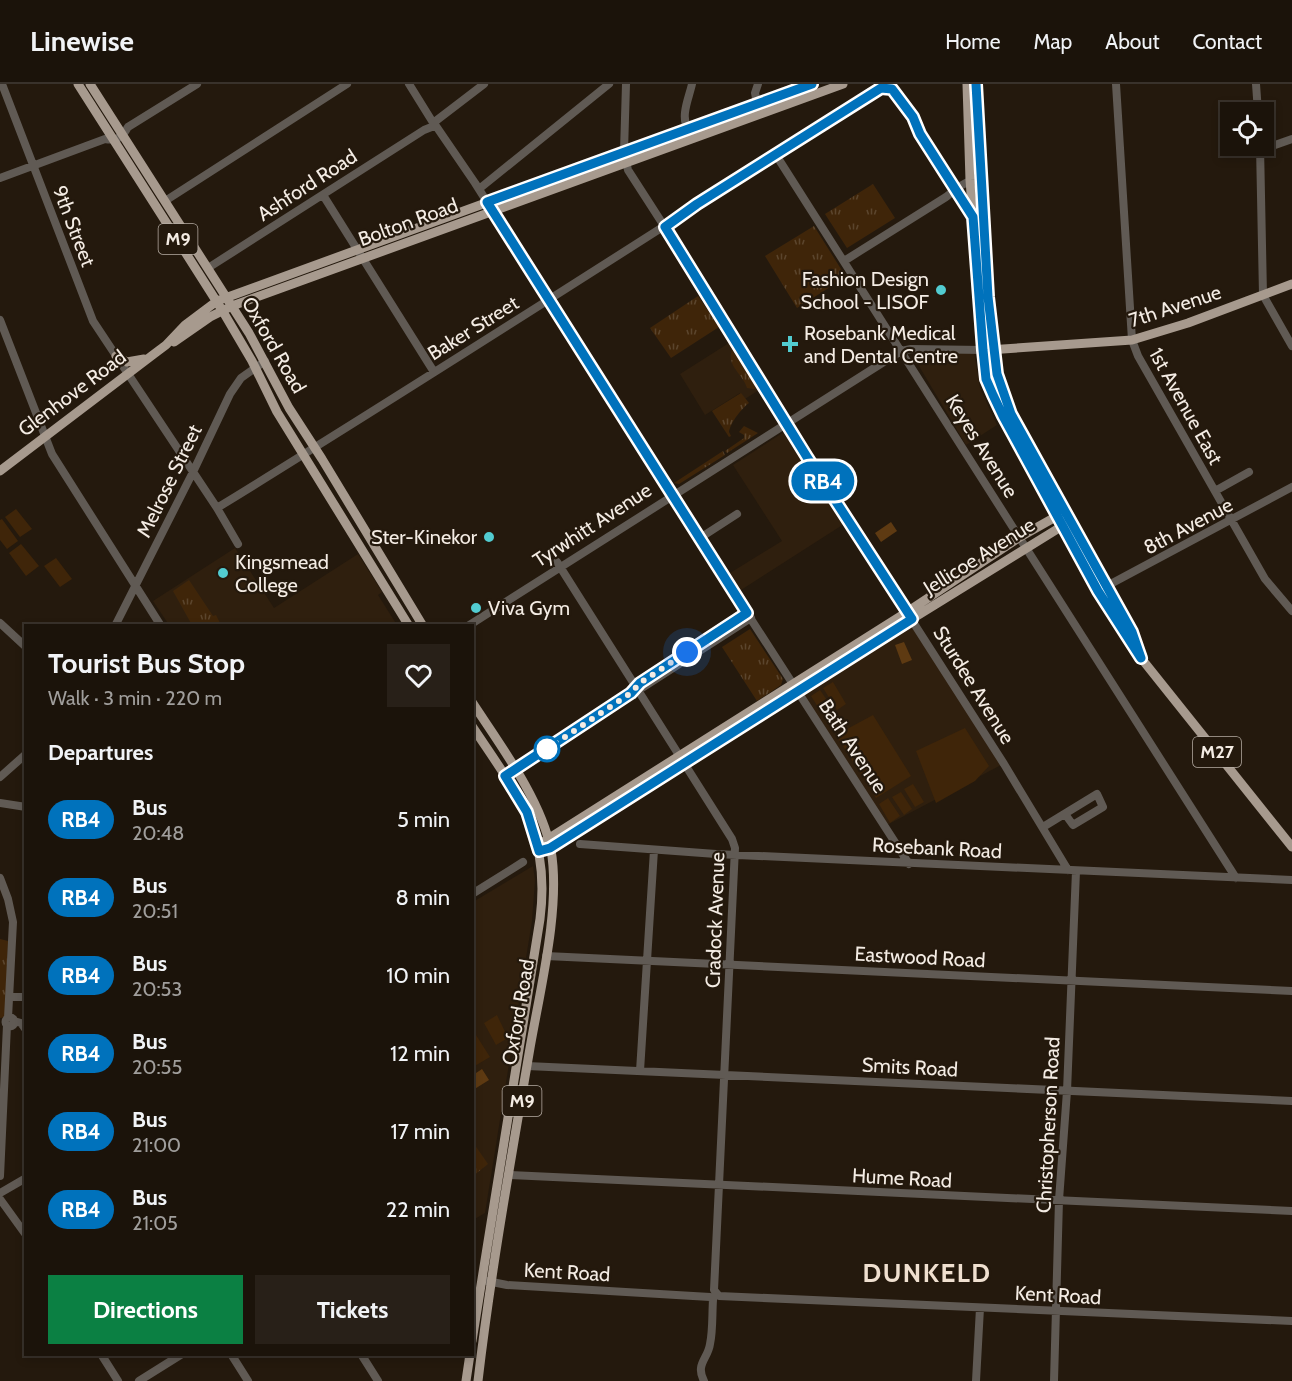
<!DOCTYPE html>
<html lang="en">
<head>
<meta charset="utf-8">
<style>
  body { margin:0; font-family:Cabin,sans-serif; background:#282018; color:#f1f3f6; height:100vh; display:flex; flex-direction:column; font-size:22px; white-space:nowrap }
  * { box-sizing:border-box; margin:0 }
  p { font-size:20px; color:#a09e9c }
  .icon { flex:none; width:33px; height:33px; fill:none; stroke:currentColor; stroke-width:2; stroke-linecap:round; stroke-linejoin:round }
  .map { position:relative; flex:1; overflow:hidden }
  .details { position:absolute; left:24px; top:540px; width:450px; height:732px; display:flex; flex-direction:column; background:#1b130a; border-radius:0px; box-shadow:0 3px 9px #0003,0 0 0 2px #39322b }
  .details>* { flex:none }
  .badge { padding:0 12px; border-radius:20px; font-size:21px; line-height:39px }
  .fabs { position:absolute; left:1220px; top:18px; display:grid; gap:12px }
  .fabs a { display:grid; place-items:center; width:54px; height:54px; border-radius:0px; background:#1b130a; box-shadow:0 3px 9px #0003,0 0 0 2px #39322b; font-size:30px }
  .you { position:absolute; width:30px; height:30px; margin:-15px; border:4px solid #fff; border-radius:50%; background:#1a73e8; box-shadow:0 0 0 9px #1a73e833 }
  .map>.badge { position:absolute; translate:-50% -50%; box-shadow:0 0 0 3px #fff }
  h2 { padding:0 24px; font-size:22px; line-height:54px }
  .round { display:grid; place-items:center; flex:none; width:63px; height:63px; border-radius:0px; background:#282018 }
  .overview { display:flex; align-items:center; justify-content:space-between; height:102px; padding:0 24px }
  h1 { font-size:28px; font-weight:700; line-height:45px }
  .cta { display:flex; gap:12px; margin-top:auto; padding:12px 24px }
  .cta a { flex:1; height:69px; border-radius:0px; background:#0b8043; color:#fff; font-size:24px; font-weight:700; line-height:69px; text-align:center }
  .cta a+a { background:#282018; color:#f1f3f6 }
  ul { padding:0; list-style:none }
  li { display:flex; align-items:center; gap:18px; height:78px; padding:0 24px }
  li div { flex:1 }
  li b { display:block; font-size:22px }
  li em { font-style:normal }
  li .badge { min-width:66px; font-weight:700; text-align:center }
  header { display:flex; align-items:center; gap:36px; box-sizing:border-box; height:84px; padding:0 30px; background:#1b130a; border-bottom:2px solid #39322b }
  header strong { font-size:28px }
  nav { display:flex; gap:33px; margin-inline-start:auto; font-size:21px }
  .map>svg:first-child { display:block }
  .built { fill:#2f1f0e }
  .grass { fill:url(#grass-tufts) }
  .garden { fill:#3f2509 }
  .water { fill:#5e3a12 }
  .lines { fill:none; stroke-linecap:round; stroke-linejoin:round }
  .minor { stroke:#605a54; stroke-width:8 }
  .major { stroke:#a79a8e; stroke-width:9 }
  .line-casing { stroke:#fff; stroke-width:14 }
  .line { stroke:#0072bc; stroke-width:9 }
  .walk { stroke:#f4ece4; stroke-width:6; stroke-dasharray:0 10.8 }
  .poi-dot { fill:#52ccd1; stroke:#24190d; stroke-width:2 }
  .stop-dot { fill:#fff; stroke:#0072bc; stroke-width:3 }
  .labels { text-anchor:middle; stroke-width:4.5; stroke-linejoin:round; paint-order:stroke }
  .shield { fill:#24190d; stroke:#b6ada4; stroke-width:1.5 }
  .shield-label { font-size:18px; font-weight:bold; fill:#f4ece4 }
  .street-label { font-size:20px; fill:#f4ece4; stroke:#24190d }
  .poi-label { font-size:20px; fill:#f4ece4; stroke:#24190d; text-anchor:start }
  .district-label { font-size:26px; font-weight:bold; letter-spacing:1.5px; fill:#f0e0d0; stroke:#24190d }
</style>
</head>
<body>
<header>
<strong>Linewise</strong>
<nav><a>Home</a><a>Map</a><a>About</a><a>Contact</a></nav>
</header>
<div class="map">
<svg width="1292" height="1297" viewBox="0 0 1292 1297">
  <defs>
    <pattern id="grass-tufts" width="24" height="20" patternUnits="userSpaceOnUse" patternTransform="scale(1.5)"><rect width="24" height="20" fill="#3f2509"/><path d="M3 7l-1-3M5 7V3M7 7l1-3M15 17l-1-3M17 17v-4M19 17l1-3" fill="none" stroke="#5b452d"/></pattern>
  </defs>
  <rect width="100%" height="100%" fill="#24190d"/>
  <path class="built" d="M729 259 759 306 745 315 740 309 705 331 680 290Z
    M974 268 980 304 997 341 966 361 913 272Z
    M784 348 844 440 741 506 730 489 782 457 733 381Z
    M235 464 274 524 358 470 382 508 378 511 397 541H169L153 517Z
    M911 535 1003 680 887 741 797 606Z
    M533 782 535 796 532 837 485 1129 473 1136V818Z"/>
  <path class="grass" d="M873 100 895 134 847 164 825 130Z
    M814 142 846 193 797 224 765 172Z
    M698 212 719 243 671 274 650 244Z
    M732 266 757 303 754 305 747 304C743 290 726 282 732 266Z
    M741 309 749 319C742 324 730 339 729 348L731 352 729 353 712 327Z
    M744 342 758 349 727 369 725 367 744 354V351L739 348Z
    M723 367 725 371 679 400 674 399Z
    M189 496 213 532 216 531 221 541H192L173 507Z
    M750 545 783 595 781 601 757 617 722 563Z
    M0 855 8 857 6 933 0 934Z
    M472 1057 488 1080 473 1092H472Z"/>
  <path class="garden" d="M16 425 32 445 20 453 5 433Z
    M2 435 18 457 7 465 0 456V436Z
    M21 460 39 482 26 492 9 469Z
    M56 474 72 495 60 503 44 482Z
    M833 598 846 620 837 626 823 604Z
    M820 606 835 628 825 634 811 612Z
    M873 631 911 692 876 714 836 651Z
    M965 644 989 682 975 697 936 719 916 667Z
    M913 700 924 718 915 723 904 705Z
    M901 708 912 725 904 731 892 713Z
    M888 714 900 732 890 739 879 720Z
    M497 931 508 954 496 961 484 939Z
    M476 951 490 973 473 983V953Z"/>
  <path class="water" d="M891 438 897 447 881 458 875 449Z
    M904 558 912 576 902 580 895 561Z
    M482 985 489 996 473 1006V991Z"/>
  <g class="lines">
    <path class="minor" d="M2 0 93 237 217 424 238 460
      M409 0 432 37
      M626 0 624 68 628 86 686 176 797 357 1004 680 1068 786
      M1116 0 1132 256 1138 272 1265 495 1292 527
      M1256 0 1258 28
      M757 19 755 9 758 0
      M437 36 484 0
      M436 42 475 99 747 529 909 780
      M128 43 197 0
      M688 45C680 32 689 14 692 0
      M1260 62 1263 211 1292 262
      M1261 66 1292 55
      M776 71 1236 794
      M0 94 105 55C116 57 122 54 128 43
      M479 105 609 0
      M323 111 434 288
      M165 117 347 0
      M844 177 946 113C958 103 965 97 981 95
      M208 184 424 46 434 42
      M0 236 52 370 161 542
      M1215 407 1249 388
      M217 424C440 287 660 144 881 4L892 5 913 33 920 50 972 131
      M700 454 737 430
      M557 478 732 755 735 764 714 1206 719 1212 1292 1237
      M1103 504 1292 403
      M0 539 26 563
      M115 542 193 388 230 310 241 294 265 277
      M468 542 901 267 911 265 983 266
      M633 605 640 599 747 529
      M505 692 751 534
      M0 693 26 670
      M0 719 26 723
      M1043 743 1097 710 1103 723 1073 741 1065 730
      M580 760 716 770 1292 796
      M0 794 8 815 13 838 8 934
      M472 810 523 778
      M546 872 1292 907
      M10 913H26
      M5.5 938a4.5 4.5 0 1 1 9 0a4.5 4.5 0 1 1-9 0Z
      M14 937 21 939 26 946
      M527 982 1292 1017
      M640 987 654 766
      M510 1091 1292 1127
      M0 1092 7 941
      M0 1109 26 1094
      M0 1115 26 1151
      M487 1197 507 1201 710 1213 713 1216C712 1230 713 1246 710 1260 708 1275 695 1280 704 1297
      M101 1270 118 1297
      M231 1270 248 1297
      M361 1270 378 1297
      M139 1297 182 1270
      M976 1297 980 1224
      M1054 1297 1059 1116 1067 1007 1076 787"/>
    <path class="major" d="M78 0 222 226 252 277 277 328 409 542
      M90 0 249 249 289 324 322 375 423 542
      M967 0 970 96 983 266 986 295 993 311 1098 507 1141 574 1292 763
      M976 0 988 213 997 290 1011 330 1132 547 1137 560
      M174 258 210 233 232 222 843 0
      M988 266 1132 256 1188 239 1292 200
      M116 272 127 278 144 275
      M0 387 154 270 166 261 185 241 217 217 812 0
      M472 618C500 661 541 715 551 766 561 823 540 906 530 964 511 1075 491 1186 478 1297
      M472 642C517 710 551 748 540 835L472 1257
      M543 758 907 528 1020 453 1066 427
      M545 765 550 764 797 606 1072 436
      M466 1297 470 1270"/>
  </g>
  <g class="lines">
    <defs>
      <path id="line" d="M812 0 487 118 747 529 640 599 631 609 505 692 527 728 539 767 550 764 912 535 807 373 665 143 697 120 881 4 892 5 913 33 920 50 973 133 983 266 986 295 993 311 1003 332 1098 507 1141 574 1132 548 1011 330 997 290 988 213 976 0"/>
    </defs>
    <use href="#line" class="line-casing"/>
    <use href="#line" class="line"/>
    <path class="walk" d="M547 665 631 609 640 599 687 568"/>
  </g>
  <g class="poi-dot">
    <circle cx="941" cy="206" r="6"/>
    <path d="M787 251h6v6h6v6h-6v6h-6v-6h-6v-6h6z"/>
    <circle cx="489" cy="453" r="6"/>
    <circle cx="223" cy="489" r="6"/>
    <circle cx="476" cy="524" r="6"/>
  </g>
  <circle class="stop-dot" cx="547" cy="665" r="12"/>
  <g class="labels">
    <g class="shield">
      <rect x="158.5" y="140" width="39" height="30" rx="4.5"/>
      <rect x="1193" y="653" width="48" height="30" rx="4.5"/>
      <rect x="502.5" y="1002" width="39" height="30" rx="4.5"/>
    </g>
    <g class="shield-label">
      <text x="178" y="161">M9</text>
      <text x="1217" y="674">M27</text>
      <text x="522" y="1023">M9</text>
    </g>
    <g class="street-label">
      <text transform="translate(307 101) rotate(-33)" y="7">Ashford Road</text>
      <text transform="translate(408 138) rotate(-20)" y="7">Bolton Road</text>
      <text transform="translate(74 142) rotate(69)" y="7">9th Street</text>
      <text transform="translate(1175 222) rotate(-18)" y="7">7th Avenue</text>
      <text transform="translate(473 244) rotate(-32)" y="7">Baker Street</text>
      <text transform="translate(274 261) rotate(60)" y="7">Oxford Road</text>
      <text transform="translate(72 309) rotate(-37)" y="7">Glenhove Road</text>
      <text transform="translate(1186 322) rotate(61)" y="7">1st Avenue East</text>
      <text transform="translate(982 362) rotate(58)" y="7">Keyes Avenue</text>
      <text transform="translate(169 397) rotate(-64)" y="7">Melrose Street</text>
      <text transform="translate(592 441) rotate(-33)" y="7">Tyrwhitt Avenue</text>
      <text transform="translate(1188 442) rotate(-28)" y="7">8th Avenue</text>
      <text transform="translate(979 472) rotate(-32)" y="7">Jellicoe Avenue</text>
      <text transform="translate(974 601) rotate(58)" y="7">Sturdee Avenue</text>
      <text transform="translate(853 662) rotate(57)" y="7">Bath Avenue</text>
      <text transform="translate(937 764) rotate(3)" y="7">Rosebank Road</text>
      <text transform="translate(715 836) rotate(-88)" y="7">Cradock Avenue</text>
      <text transform="translate(920 873) rotate(3)" y="7">Eastwood Road</text>
      <text transform="translate(518 928) rotate(-80)" y="7">Oxford Road</text>
      <text transform="translate(910 983) rotate(3)" y="7">Smits Road</text>
      <text transform="translate(1048 1041) rotate(-87)" y="7">Christopherson Road</text>
      <text transform="translate(902 1094) rotate(3)" y="7">Hume Road</text>
      <text transform="translate(567 1188) rotate(3)" y="7">Kent Road</text>
      <text transform="translate(1058 1211) rotate(3)" y="7">Kent Road</text>
    </g>
    <g class="poi-label">
      <text x="929" y="202" text-anchor="end">Fashion Design<tspan x="929" dy="23">School - LISOF</tspan></text>
      <text x="804" y="256">Rosebank Medical<tspan x="804" dy="23">and Dental Centre</tspan></text>
      <text x="477" y="460" text-anchor="end">Ster-Kinekor</text>
      <text x="235" y="485">Kingsmead<tspan x="235" dy="23">College</tspan></text>
      <text x="488" y="531">Viva Gym</text>
    </g>
    <g class="district-label">
      <text x="927" y="1198">DUNKELD</text>
    </g>
  </g>
</svg>
<div class="fabs">
<a><svg class="icon" aria-label="locate" viewBox="0 0 24 24"><circle cx="12" cy="12" r="6"/><path d="M12 2v4M12 18v4M2 12h4M18 12h4"/></svg></a>
</div>
<div class="you" style="left:687px;top:568px"></div>
<b class="badge" style="left:823px;top:397px;background:#0072bc;color:#fff">RB4</b>
<section class="details">
<div class="overview"><div><h1>Tourist Bus Stop</h1><p>Walk · 3 min · 220 m</p></div><a class="round"><svg class="icon" aria-label="heart" viewBox="0 0 24 24"><path d="M12 20l-8-8c-3-5 5-10 8-4 3-6 11-1 8 4z"/></svg></a></div>
<h2>Departures</h2>
<ul>
<li><span class="badge" style="background:#0072bc;color:#fff">RB4</span><div><b>Bus</b><p>20:48</p></div><em>5 min</em></li>
<li><span class="badge" style="background:#0072bc;color:#fff">RB4</span><div><b>Bus</b><p>20:51</p></div><em>8 min</em></li>
<li><span class="badge" style="background:#0072bc;color:#fff">RB4</span><div><b>Bus</b><p>20:53</p></div><em>10 min</em></li>
<li><span class="badge" style="background:#0072bc;color:#fff">RB4</span><div><b>Bus</b><p>20:55</p></div><em>12 min</em></li>
<li><span class="badge" style="background:#0072bc;color:#fff">RB4</span><div><b>Bus</b><p>21:00</p></div><em>17 min</em></li>
<li><span class="badge" style="background:#0072bc;color:#fff">RB4</span><div><b>Bus</b><p>21:05</p></div><em>22 min</em></li>
</ul>
<div class="cta"><a>Directions</a><a>Tickets</a></div>
</section>
</div>
</body>
</html>
